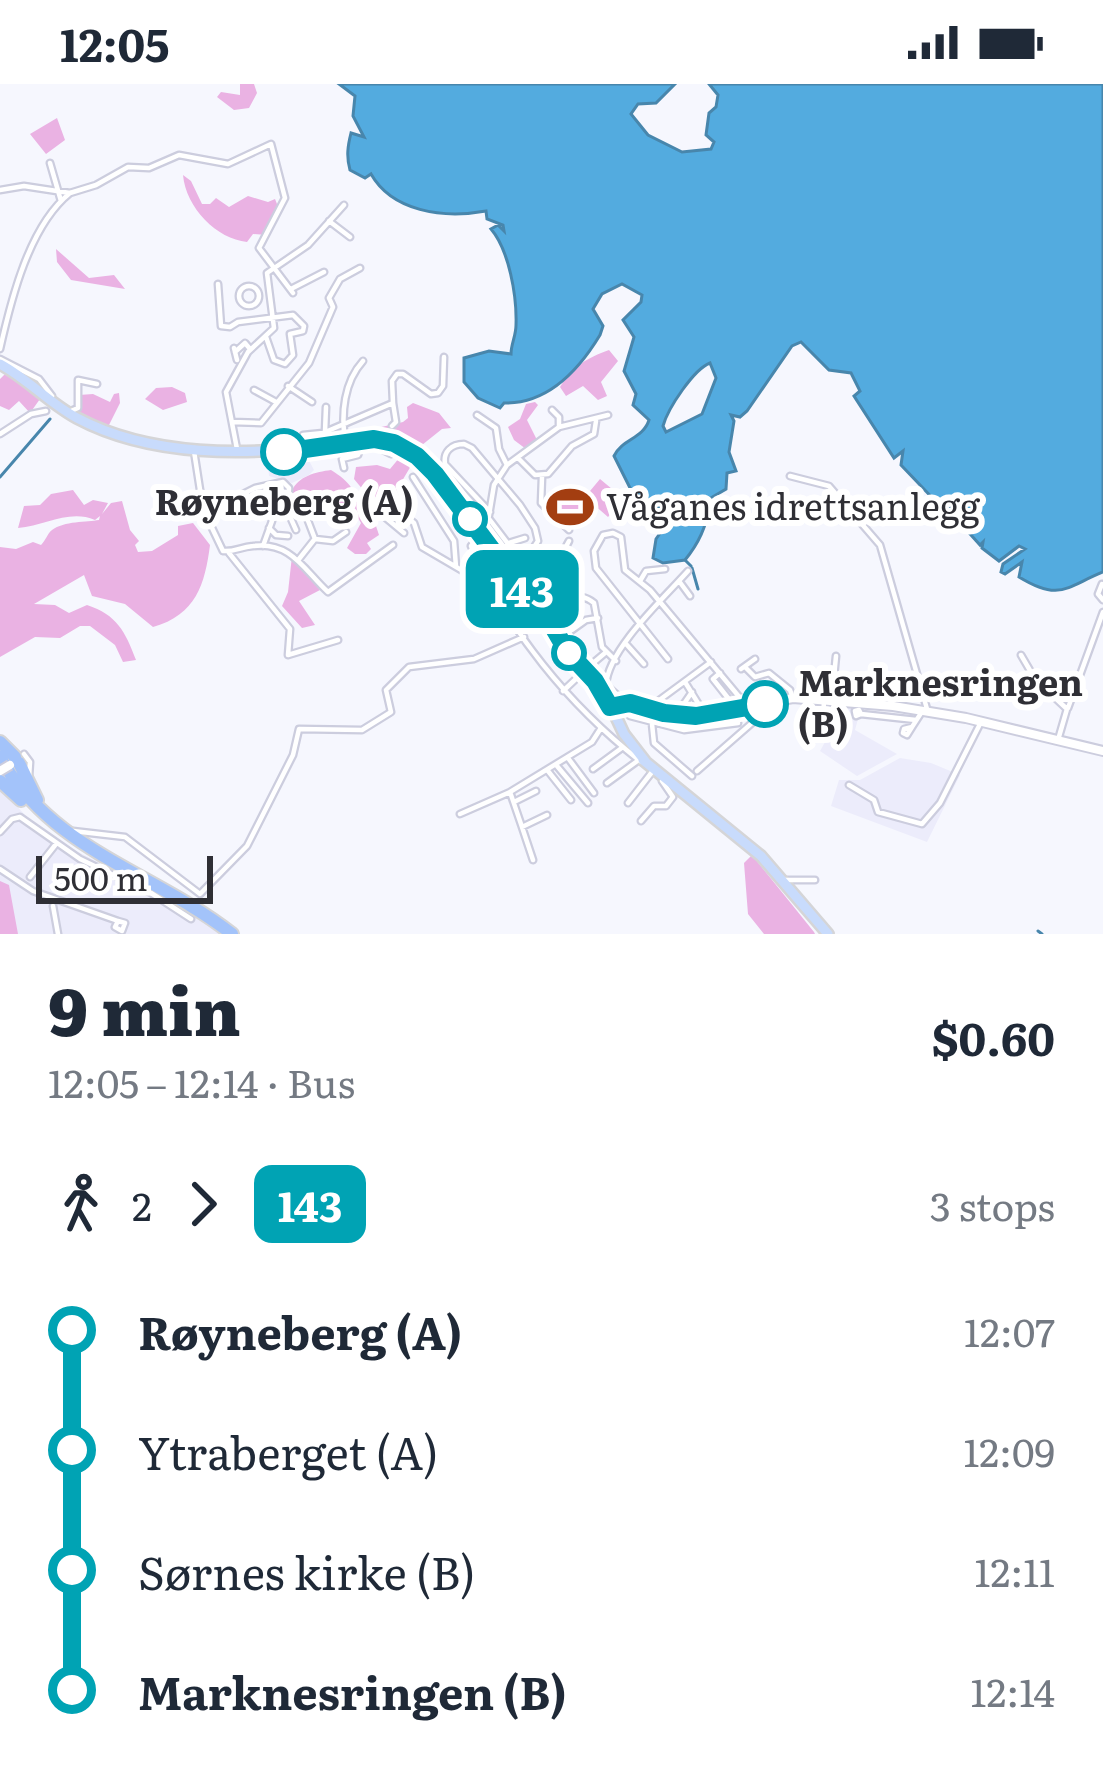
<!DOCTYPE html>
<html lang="en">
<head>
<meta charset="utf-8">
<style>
  body { margin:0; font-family:Literata,serif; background:#f2f2f3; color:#1f2937; height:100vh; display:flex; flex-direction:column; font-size:45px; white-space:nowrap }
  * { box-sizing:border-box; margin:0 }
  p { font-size:39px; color:#747a83 }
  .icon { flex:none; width:66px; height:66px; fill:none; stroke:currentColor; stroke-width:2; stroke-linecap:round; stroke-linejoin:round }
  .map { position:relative; height:850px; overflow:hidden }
  .panel { display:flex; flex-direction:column; background:#fff; flex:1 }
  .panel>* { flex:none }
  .badge { padding:0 24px; border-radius:18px; font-size:42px; line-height:78px }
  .scale { position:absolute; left:36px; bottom:30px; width:177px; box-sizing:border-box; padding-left:12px; border:6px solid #2f2f35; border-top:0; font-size:33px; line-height:42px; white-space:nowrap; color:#2f2f35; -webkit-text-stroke:9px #fff; paint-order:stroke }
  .map>.badge { position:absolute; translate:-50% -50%; box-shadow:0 0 0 6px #fff }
  .legs { display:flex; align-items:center; gap:18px; height:132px; padding:0 48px; font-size:39px }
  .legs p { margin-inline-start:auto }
  .overview { display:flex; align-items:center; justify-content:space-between; height:204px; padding:0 48px }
  h1 { font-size:66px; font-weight:800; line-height:90px }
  ul { padding:0 48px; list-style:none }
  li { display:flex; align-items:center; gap:42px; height:120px; font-size:45px }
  li i { display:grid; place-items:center; width:18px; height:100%; margin:0 15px; background:currentColor }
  li i::after { content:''; width:30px; height:30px; margin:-15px; border:9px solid; border-radius:50%; background:#fff }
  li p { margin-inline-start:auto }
  li:first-child i { background:linear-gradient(#0000 50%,currentColor 0) }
  li:last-child i { background:linear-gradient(currentColor 50%,#0000 0) }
  .status { display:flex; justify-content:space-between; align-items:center; height:84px; padding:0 60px; background:#fff; direction:ltr }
  .status svg { height:33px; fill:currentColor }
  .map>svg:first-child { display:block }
  .built { fill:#ececfb }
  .green { fill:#eab2e3 }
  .water { fill:#53abdf; stroke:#4886ac; stroke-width:3; fill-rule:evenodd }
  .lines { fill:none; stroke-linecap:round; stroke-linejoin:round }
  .stream { stroke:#4886ac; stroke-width:3 }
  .street-casing { stroke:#cccdde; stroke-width:9 }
  .secondary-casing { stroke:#cccdde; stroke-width:12 }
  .primary-casing { stroke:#d5d5d7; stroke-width:14 }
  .highway-casing { stroke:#d5d5d7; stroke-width:16 }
  .street { stroke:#fff; stroke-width:4.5 }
  .secondary { stroke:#fff; stroke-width:8 }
  .primary { stroke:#c8dbfc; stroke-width:9 }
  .highway { stroke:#a3c3fa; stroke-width:12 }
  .secondary-bridge-casing { stroke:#cccdde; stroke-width:12; stroke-linecap:butt }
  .secondary-bridge { stroke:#fff; stroke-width:8 }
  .line-1-casing { stroke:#fff; stroke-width:27 }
  .line-1 { stroke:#00a3b4; stroke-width:18 }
  .stop-1-dot { fill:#fff; stroke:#00a3b4; stroke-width:6 }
  .labels { text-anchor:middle; stroke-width:12; stroke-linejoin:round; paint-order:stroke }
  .stop-label { font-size:36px; font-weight:bold; fill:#2f2f35; stroke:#fff }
  .poi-label { font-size:36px; fill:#2f2f35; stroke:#fff; text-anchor:start }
</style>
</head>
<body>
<div class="status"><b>12:05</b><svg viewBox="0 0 49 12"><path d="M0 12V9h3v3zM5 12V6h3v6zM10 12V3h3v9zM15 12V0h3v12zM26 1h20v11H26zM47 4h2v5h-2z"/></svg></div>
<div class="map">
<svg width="1103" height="850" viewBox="0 0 1103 850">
  <rect width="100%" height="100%" fill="#f6f7fe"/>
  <path class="built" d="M306 371 314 386 309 391 292 399 269 392 268 381 276 374Z
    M845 623 861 624 855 646 897 670 857 692 820 667Z
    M900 674 931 679 960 691 927 758 831 722 839 696H860Z
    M0 704 25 731 58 758 164 811 223 850H0Z"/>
  <path class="green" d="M240 0H254L257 9 249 24 234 26 217 13 221 8 240 11Z
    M57 34 65 56 46 70 30 50Z
    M183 91 191 97 202 120H210L216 114 229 123 248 112 268 118 275 115 279 125 267 151 253 150 247 158C217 155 186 124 183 91Z
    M56 165 89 194 114 191 125 205 71 196 57 178Z
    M609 266 618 277 601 298 607 312 598 316 583 302 566 312 560 303C573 282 587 274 609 266Z
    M7 288 40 315 30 329 19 317 9 326 0 322V295Z
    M172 303 185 309 187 318 163 326 145 315 156 304Z
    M119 309 120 319 108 343 76 330 79 311 93 310 110 318 114 310Z
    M535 318 538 321 527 336 537 356 526 365 514 356 508 343 520 335 526 320Z
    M413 319 439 329 451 344 442 345 417 365 408 363 406 356 377 346 364 347 403 338 408 334 407 323Z
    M376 360 402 366 415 375 392 414 382 417 364 407 354 395 356 383 377 381 390 385 400 373Z
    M331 386C351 398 356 409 363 427H371L379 451 367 459 371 465 366 470H355L347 464 361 439 355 429 340 422 321 429 311 414 295 412 292 407C298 392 316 388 331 386Z
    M600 395 624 415 608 433 585 413Z
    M562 402 591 426 577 444 548 420Z
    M73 406 84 421 93 416 108 419 102 430 111 419 122 417 130 446 139 457 135 461 138 468 152 467 178 451V442L193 439 210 461C205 500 196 531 153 543L125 520 92 512 84 491 34 520 55 521 69 529 87 521C117 531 125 547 136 576L123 578 115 561 90 542H80L60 554 35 553 0 573V463L16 465 33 458 41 461C46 456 47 450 52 446 64 437 87 438 99 436L100 432 95 436C69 425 45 442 18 444L24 422 40 421 51 410Z
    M292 472 320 506 299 517 315 541 302 544 282 522 288 508Z
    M752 771 814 848 815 850H764L748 830 744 779Z
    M0 797 9 801 18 850H0Z"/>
  <path class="water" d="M339 0H675L656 19 638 20 631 30 648 51 682 68 711 65 714 58 706 51 709 29 716 23 718 11 709 0H1103V488C1066 503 1060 518 1019 493L1022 478 1005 490 1001 488 1003 480 1025 465 1019 462 999 477 982 464 983 458 980 461 962 441 963 431 958 427 951 432 947 429 953 421 962 425 952 416 942 424 901 381 903 367 894 374 854 312 860 307 851 289 829 286 801 258 792 262 747 327 740 333 731 331 734 337 729 368 736 387 727 389 726 405 709 415C709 438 699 459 685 476L663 479 653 474 656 455 670 435 662 425 631 406 614 372C622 355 643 355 649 336L633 321 636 310 624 287 634 253 623 236 641 218 642 211 622 200 602 210 593 225 603 242 600 251C577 289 545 320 504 319L500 324 478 314 464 298V274L489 267 511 270C511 260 516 252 516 241 517 212 509 166 491 145L498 141 504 147 503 141 487 135 486 127C442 135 392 127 371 90L365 94 350 86C346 72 348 61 351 49L364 53 353 32 355 12ZM710 279 716 294 702 330 666 348 663 342C668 324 694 285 710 279Z"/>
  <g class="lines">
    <path class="stream" d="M0 393 50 335
      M685 476 691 482
      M692 484 698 505
      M1038 847 1042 850"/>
    <defs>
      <path id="street" d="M50 79 61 117
        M0 106 24 102 70 109 96 101 128 83 149 84 179 71 228 80 271 60 285 114 259 164 293 209
        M329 137 350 153
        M218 200 221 242 230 243 238 238 293 231 304 242 303 247 290 250 293 271 285 280 274 276 266 253
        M239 212a10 10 0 1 1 20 0a10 10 0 1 1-20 0Z
        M291 205 324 188
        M234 264 237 276
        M0 265C11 216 29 142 70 109
        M235 268 245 259 250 265
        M0 275 39 295 52 312
        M288 302 312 318
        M254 306 276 318
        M552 326 559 333V343
        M71 327 78 324V296L97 300
        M477 331 496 344 499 365 507 381
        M608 331 559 343 507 381 494 401 487 443 471 462C508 547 569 621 640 677
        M232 338 261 339 309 279 333 223 329 214 340 195 360 184
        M392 342 396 338 393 319
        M325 348 326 323
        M0 350 31 330 46 327
        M303 351 323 349 393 319 392 297 397 290H403L431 310 438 309 443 302 444 273
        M345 357C341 329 344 298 363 277
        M357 360H371L391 370
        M237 365 226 308 248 268 274 244 267 189 308 161 344 121
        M194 367 203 425 223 467C235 468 240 463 253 462 291 457 304 486 328 508L393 461
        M518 374 535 391 548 390 572 362 594 350 596 337
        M344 384 342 375 358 371 361 360
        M790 392 829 402 880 461 927 625
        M413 393 454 457 456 483
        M542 393 541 419 569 446
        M490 428 445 380C443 368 451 360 464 360L472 364 520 421 535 444 538 457 532 466 517 472
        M205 429 255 404 283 398 289 404 288 428 296 446
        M305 429 315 455
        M490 436 546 510C563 520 578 505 594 519L602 563 616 577
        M269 444 276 451 288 452
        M404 449 386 434 389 426 397 425 414 439 422 463 463 487 480 483
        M315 455 333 457 346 448
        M569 457 556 481 579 511
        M509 459 525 454
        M263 462 272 437
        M229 469 290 545 288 571 338 556
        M299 475 314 456
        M640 497 646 487 665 485
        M679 497 690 512
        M1102 500 1098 510 1103 516
        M565 542 572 546 586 536 598 534
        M627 561 644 580
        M1021 571 1035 595 1067 625 1058 656
        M668 575 596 484 594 467 603 451 613 449 621 453 625 486 650 506 741 615
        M592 580 605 569
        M745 583 755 593 769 589 790 606 793 614
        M741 585 755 575
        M720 589 713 595 728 614
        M861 592 857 598 867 619
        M685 598 701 624
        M563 607 579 592
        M832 614 836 572
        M658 617 711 578
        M626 619 606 601C608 565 664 514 688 487
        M681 624 692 608
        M1068 624 1103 528
        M859 626 861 630 856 632 855 627Z
        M861 630 916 636
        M630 632 684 646 738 639
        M652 640 654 659 692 692
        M804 641 817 649
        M912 643 907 651 903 649 904 645 912 643 923 626
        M814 655 823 636 824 616
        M24 670 30 678 29 693
        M568 674 594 709
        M557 682 588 719
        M593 685 623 663
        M548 687 571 716
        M697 687 768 625
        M607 699 636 678
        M849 701 874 716 878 728 922 740 940 719 981 638
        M514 718 536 707
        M628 719 652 688
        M460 730 510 708
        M547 731 522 743 510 708 592 658 601 644
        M641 737 654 722H666L673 713 662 697
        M522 743 533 776
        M73 747 125 753 200 810 247 762 293 671 299 645 362 646 391 628 386 606 409 583 474 575 524 553
        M0 748 12 735 20 733 80 775 151 809 191 835
        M0 785 33 807 118 837
        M30 793 56 760
        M785 796H815
        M53 822 58 850
        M118 837 125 839 122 847 115 843Z"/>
      <path id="secondary" d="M611 624 633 619 665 629 696 632 793 614 893 622 966 634 1103 667"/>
      <path id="primary" d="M0 280C28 295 49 319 77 334 150 373 247 372 326 361
        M320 361 370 354 404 364 427 381 515 497 545 529 567 567 600 599 624 650 645 677
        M643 676 761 772 828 850"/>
      <path id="highway" d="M0 658 15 673
        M0 673C51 766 153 788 232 850
        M19 679 37 716
        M0 697 21 716"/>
    </defs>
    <use href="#street" class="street-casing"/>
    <use href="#secondary" class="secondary-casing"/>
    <use href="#primary" class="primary-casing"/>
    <use href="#highway" class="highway-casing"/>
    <use href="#street" class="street"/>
    <use href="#secondary" class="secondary"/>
    <use href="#primary" class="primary"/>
    <use href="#highway" class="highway"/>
    <defs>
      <path id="secondary-bridge" d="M0 687 10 681"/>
    </defs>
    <use href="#secondary-bridge" class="secondary-bridge-casing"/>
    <use href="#secondary-bridge" class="secondary-bridge"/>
  </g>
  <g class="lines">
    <defs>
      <path id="line-1" d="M284 368 374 355 394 359 417 372 435 390 520 503 545 529 567 567 595 597 610 623 630 619 664 629 696 632 765 620"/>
    </defs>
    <use href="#line-1" class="line-1-casing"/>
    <use href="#line-1" class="line-1"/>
  </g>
  <defs>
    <symbol id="stadium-bare" viewBox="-9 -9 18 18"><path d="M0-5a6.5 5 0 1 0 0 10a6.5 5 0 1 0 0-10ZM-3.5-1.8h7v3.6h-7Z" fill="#a33e11" stroke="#fff" stroke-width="2.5" paint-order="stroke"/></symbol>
  </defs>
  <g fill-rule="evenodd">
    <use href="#stadium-bare" x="537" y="390" width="66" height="66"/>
  </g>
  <g class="stop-1-dot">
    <circle cx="284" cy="368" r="21"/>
    <circle cx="470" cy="435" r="15"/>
    <circle cx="569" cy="569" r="15"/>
    <circle cx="765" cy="620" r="21"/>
  </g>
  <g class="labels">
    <g class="stop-label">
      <text x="284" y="431">Røyneberg (A)</text>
      <text x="798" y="612" text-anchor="start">Marknesringen<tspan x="798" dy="41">(B)</tspan></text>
    </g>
    <g class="poi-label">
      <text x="606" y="436">Våganes idrettsanlegg</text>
    </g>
  </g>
</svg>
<div class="scale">500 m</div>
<b class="badge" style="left:522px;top:505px;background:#00a3b4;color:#fff">143</b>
</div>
<section class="panel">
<div class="overview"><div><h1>9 min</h1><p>12:05 – 12:14 · Bus</p></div><b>$0.60</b></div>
<div class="legs"><svg class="icon" aria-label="walk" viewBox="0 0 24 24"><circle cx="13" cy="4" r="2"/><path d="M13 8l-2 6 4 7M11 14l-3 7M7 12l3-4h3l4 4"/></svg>2<svg class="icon" aria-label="forward" viewBox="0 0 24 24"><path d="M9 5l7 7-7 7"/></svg><b class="badge" style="background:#00a3b4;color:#fff">143</b><p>3 stops</p></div>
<ul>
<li><i style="color:#00a3b4"></i><b>Røyneberg (A)</b><p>12:07</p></li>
<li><i style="color:#00a3b4"></i><span>Ytraberget (A)</span><p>12:09</p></li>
<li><i style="color:#00a3b4"></i><span>Sørnes kirke (B)</span><p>12:11</p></li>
<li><i style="color:#00a3b4"></i><b>Marknesringen (B)</b><p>12:14</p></li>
</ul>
</section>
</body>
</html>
